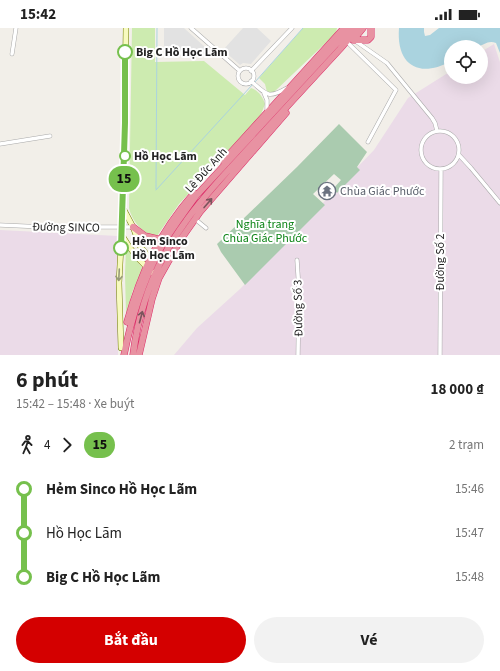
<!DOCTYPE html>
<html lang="vi">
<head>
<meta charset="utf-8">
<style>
  body { margin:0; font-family:"Source Sans 3",sans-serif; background:#f2f2f2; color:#222; height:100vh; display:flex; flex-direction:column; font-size:15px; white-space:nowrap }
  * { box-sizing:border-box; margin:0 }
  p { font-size:13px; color:#767676 }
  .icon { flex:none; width:22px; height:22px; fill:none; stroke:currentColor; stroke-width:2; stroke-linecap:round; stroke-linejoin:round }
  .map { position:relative; height:327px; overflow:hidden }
  .side { display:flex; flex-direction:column; background:#fff; flex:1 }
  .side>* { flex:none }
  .badge { padding:0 8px; border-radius:13px; font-size:14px; line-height:26px }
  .buttons { position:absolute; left:444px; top:12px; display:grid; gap:8px }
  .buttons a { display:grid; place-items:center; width:44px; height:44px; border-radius:50%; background:#fff; box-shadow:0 4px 16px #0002; font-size:20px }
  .map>.badge { position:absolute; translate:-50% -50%; box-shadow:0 0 0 2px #fff }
  .legs { display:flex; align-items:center; gap:6px; height:44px; padding:0 16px; font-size:13px }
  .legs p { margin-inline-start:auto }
  .head { display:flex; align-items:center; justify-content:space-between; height:68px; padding:0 16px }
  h1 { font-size:22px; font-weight:700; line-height:30px }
  .primary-button { display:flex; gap:8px; margin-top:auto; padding:8px 16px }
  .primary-button a { flex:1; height:46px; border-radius:24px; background:#d40000; color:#fff; font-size:16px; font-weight:700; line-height:46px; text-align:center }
  .primary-button a+a { background:#f2f2f2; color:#222 }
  ul { padding:0 16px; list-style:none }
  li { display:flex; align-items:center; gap:14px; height:44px; font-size:15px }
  li i { display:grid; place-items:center; width:6px; height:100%; margin:0 5px; background:currentColor }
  li i::after { content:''; width:10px; height:10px; margin:-5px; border:3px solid; border-radius:50%; background:#fff }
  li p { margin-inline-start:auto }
  li:first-child i { background:linear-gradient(#0000 50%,currentColor 0) }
  li:last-child i { background:linear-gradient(currentColor 50%,#0000 0) }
  .status { display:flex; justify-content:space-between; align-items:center; height:28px; padding:0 20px; background:#fff; direction:ltr }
  .status svg { height:11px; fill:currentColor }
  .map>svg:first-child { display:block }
  .industrial { fill:#ebdbe8 }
  .grass { fill:#cdebb0 }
  .cemetery { fill:#aacbaf }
  .parking { fill:#e2e2e2 }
  .water { fill:#aad3df }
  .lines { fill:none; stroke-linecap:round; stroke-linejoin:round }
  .stream { stroke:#aad3df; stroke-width:1 }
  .street-casing { stroke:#a9a9a9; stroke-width:4.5 }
  .secondary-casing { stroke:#707d05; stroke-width:6 }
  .highway-casing { stroke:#dc2a67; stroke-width:7 }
  .street { stroke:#fff; stroke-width:3.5 }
  .secondary { stroke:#f7fabf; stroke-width:5 }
  .highway { stroke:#e892a2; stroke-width:6 }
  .oneway { stroke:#7b545c }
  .oneway2 { stroke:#979978 }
  .line-1-casing { stroke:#fff; stroke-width:9 }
  .line-1 { stroke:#76c04d; stroke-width:6 }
  .stop-1-dot { fill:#fff; stroke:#76c04d; stroke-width:2 }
  .labels { text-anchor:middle; stroke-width:4; stroke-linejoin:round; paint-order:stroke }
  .stop-label { font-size:12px; font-weight:bold; fill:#222; stroke:#fff; text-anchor:start }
  .street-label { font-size:12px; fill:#222; stroke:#fff }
  .worship-label { font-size:12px; fill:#5b616d; stroke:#fff; text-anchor:start }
  .park-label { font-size:12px; fill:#0c8416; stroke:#fff }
</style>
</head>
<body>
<div class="status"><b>15:42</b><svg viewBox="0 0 49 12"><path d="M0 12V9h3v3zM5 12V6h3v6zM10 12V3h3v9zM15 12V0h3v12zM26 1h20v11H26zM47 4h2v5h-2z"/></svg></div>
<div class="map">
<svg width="500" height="327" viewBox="0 0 500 327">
  <rect width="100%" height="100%" fill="#f2efe9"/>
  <path class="industrial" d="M494 16 500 34V327H174L197 300 240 261 374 122 408 70 451 43V49H481V24Z
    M0 202 118 208V327H0Z"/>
  <path class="grass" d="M132 0H155V34L204 33 245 67 251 60C258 62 263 69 265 76L260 89 179 176 157 208C143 207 132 193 129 180Z
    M303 0H337L336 5 273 65 267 64 265 56 259 50Z
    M126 220 143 241 133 262 126 286 125 246Z"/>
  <path class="cemetery" d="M339 96 367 124 357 139 360 142 337 165 333 161 341 152 334 146 313 166 325 177 245 257 221 224 217 216 297 139Z"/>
  <path class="parking" d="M164 0H184L206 20V28H164Z
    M243 0H257L271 13 251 36 243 35 240 37 223 22Z"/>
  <path class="water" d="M399 0H424V4L425 8 430 7 439 0H500V25L496 15C488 12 484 17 477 19 470 21 459 19 451 19V33C419 51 396 37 399 0Z"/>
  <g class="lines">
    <path class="stream" d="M255 54 303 0
      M156 161 157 0
      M156 162 253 56"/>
    <defs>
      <path id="street" d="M191 0 240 43
        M354 12 387 35 432 90 435 95 437 103
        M346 13 396 62 368 114
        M12 26 16 0
        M238 48a8 8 0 1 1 16 0a8 8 0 1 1-16 0Z
        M251 43 292 0
        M251 53C267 67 268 71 287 60
        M264 65 267 72V83
        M421 122a19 19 0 1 1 38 0a19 19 0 1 1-38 0Z
        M0 116 50 108
        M459 127 471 140 500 175
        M195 191 206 200
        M0 197 44 199H133
        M297 232 299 262 298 327
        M440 327 441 141"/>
      <path id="secondary" d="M124 182 133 199 140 218 151 232
        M123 209C132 225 143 237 158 249
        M121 320 119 255 123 181 126 0"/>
      <path id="highway" d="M354 11 363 0
        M353 12H368L371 9V0
        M223 133 344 0
        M133 199 145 208 162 212
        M127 294C141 244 159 205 194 165
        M124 327C132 287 144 249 164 214 174 198 185 183 196 168L351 0
        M133 327C139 279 157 232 186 193 204 167 226 145 247 122 278 88 309 55 340 21L358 0
        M139 327 152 271 159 250 181 211 200 184 286 85"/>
    </defs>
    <use href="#street" class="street-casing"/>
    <use href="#secondary" class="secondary-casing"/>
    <use href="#highway" class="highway-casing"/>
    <use href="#street" class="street"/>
    <use href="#secondary" class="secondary"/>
    <use href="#highway" class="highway"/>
  </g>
  <defs><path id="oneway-shaft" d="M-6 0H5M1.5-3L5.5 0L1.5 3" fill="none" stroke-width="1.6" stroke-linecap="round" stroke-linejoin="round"/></defs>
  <g class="oneway">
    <use href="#oneway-shaft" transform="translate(208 175) rotate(-49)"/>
    <use href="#oneway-shaft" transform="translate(141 289) rotate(-75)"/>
  </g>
  <use class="oneway2" href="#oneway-shaft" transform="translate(119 247) rotate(93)"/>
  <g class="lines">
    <defs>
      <path id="line-1" d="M121 220 125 95V24"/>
    </defs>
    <use href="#line-1" class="line-1-casing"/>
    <use href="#line-1" class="line-1"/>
  </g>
  <defs>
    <symbol id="temple-ring" viewBox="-11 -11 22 22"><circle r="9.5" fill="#fff" stroke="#6b7280" stroke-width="1.5"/><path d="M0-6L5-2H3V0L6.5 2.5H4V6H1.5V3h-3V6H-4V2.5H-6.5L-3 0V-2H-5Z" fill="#6b7280"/></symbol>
  </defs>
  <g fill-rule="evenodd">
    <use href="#temple-ring" x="317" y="153" width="20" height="20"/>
  </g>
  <g class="stop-1-dot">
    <circle cx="125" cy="24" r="7"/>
    <circle cx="125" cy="128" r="5"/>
    <circle cx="121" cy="220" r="7"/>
  </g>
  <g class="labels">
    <g class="stop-label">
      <text x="136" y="28">Big C Hồ Học Lãm</text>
      <text x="134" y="132">Hồ Học Lãm</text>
      <text x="132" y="217">Hẻm Sinco<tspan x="132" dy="14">Hồ Học Lãm</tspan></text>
    </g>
    <g class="street-label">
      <text transform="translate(206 142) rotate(-48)" y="4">Lê Đức Anh</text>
      <text transform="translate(66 199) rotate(1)" y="4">Đường SINCO</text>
      <text transform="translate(440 234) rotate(-90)" y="4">Đường Số 2</text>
      <text transform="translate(298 280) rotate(-91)" y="4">Đường Số 3</text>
    </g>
    <g class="worship-label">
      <text x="340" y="167">Chùa Giác Phước</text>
    </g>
    <g class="park-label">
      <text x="265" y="200">Nghĩa trang<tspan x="265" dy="14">Chùa Giác Phước</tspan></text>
    </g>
  </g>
</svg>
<div class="buttons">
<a><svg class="icon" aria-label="locate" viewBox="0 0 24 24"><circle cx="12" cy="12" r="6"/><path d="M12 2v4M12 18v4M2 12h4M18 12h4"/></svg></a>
</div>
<b class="badge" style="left:124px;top:151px;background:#76c04d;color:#111">15</b>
</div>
<section class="side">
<div class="head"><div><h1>6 phút</h1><p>15:42 – 15:48 · Xe buýt</p></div><b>18 000 ₫</b></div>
<div class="legs"><svg class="icon" aria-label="walk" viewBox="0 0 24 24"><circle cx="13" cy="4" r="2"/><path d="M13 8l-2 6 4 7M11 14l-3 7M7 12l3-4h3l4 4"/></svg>4<svg class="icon" aria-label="forward" viewBox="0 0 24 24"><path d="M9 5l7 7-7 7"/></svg><b class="badge" style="background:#76c04d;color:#111">15</b><p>2 trạm</p></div>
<ul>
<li><i style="color:#76c04d"></i><b>Hẻm Sinco Hồ Học Lãm</b><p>15:46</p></li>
<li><i style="color:#76c04d"></i><span>Hồ Học Lãm</span><p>15:47</p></li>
<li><i style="color:#76c04d"></i><b>Big C Hồ Học Lãm</b><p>15:48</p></li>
</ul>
<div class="primary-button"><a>Bắt đầu</a><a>Vé</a></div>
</section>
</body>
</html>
